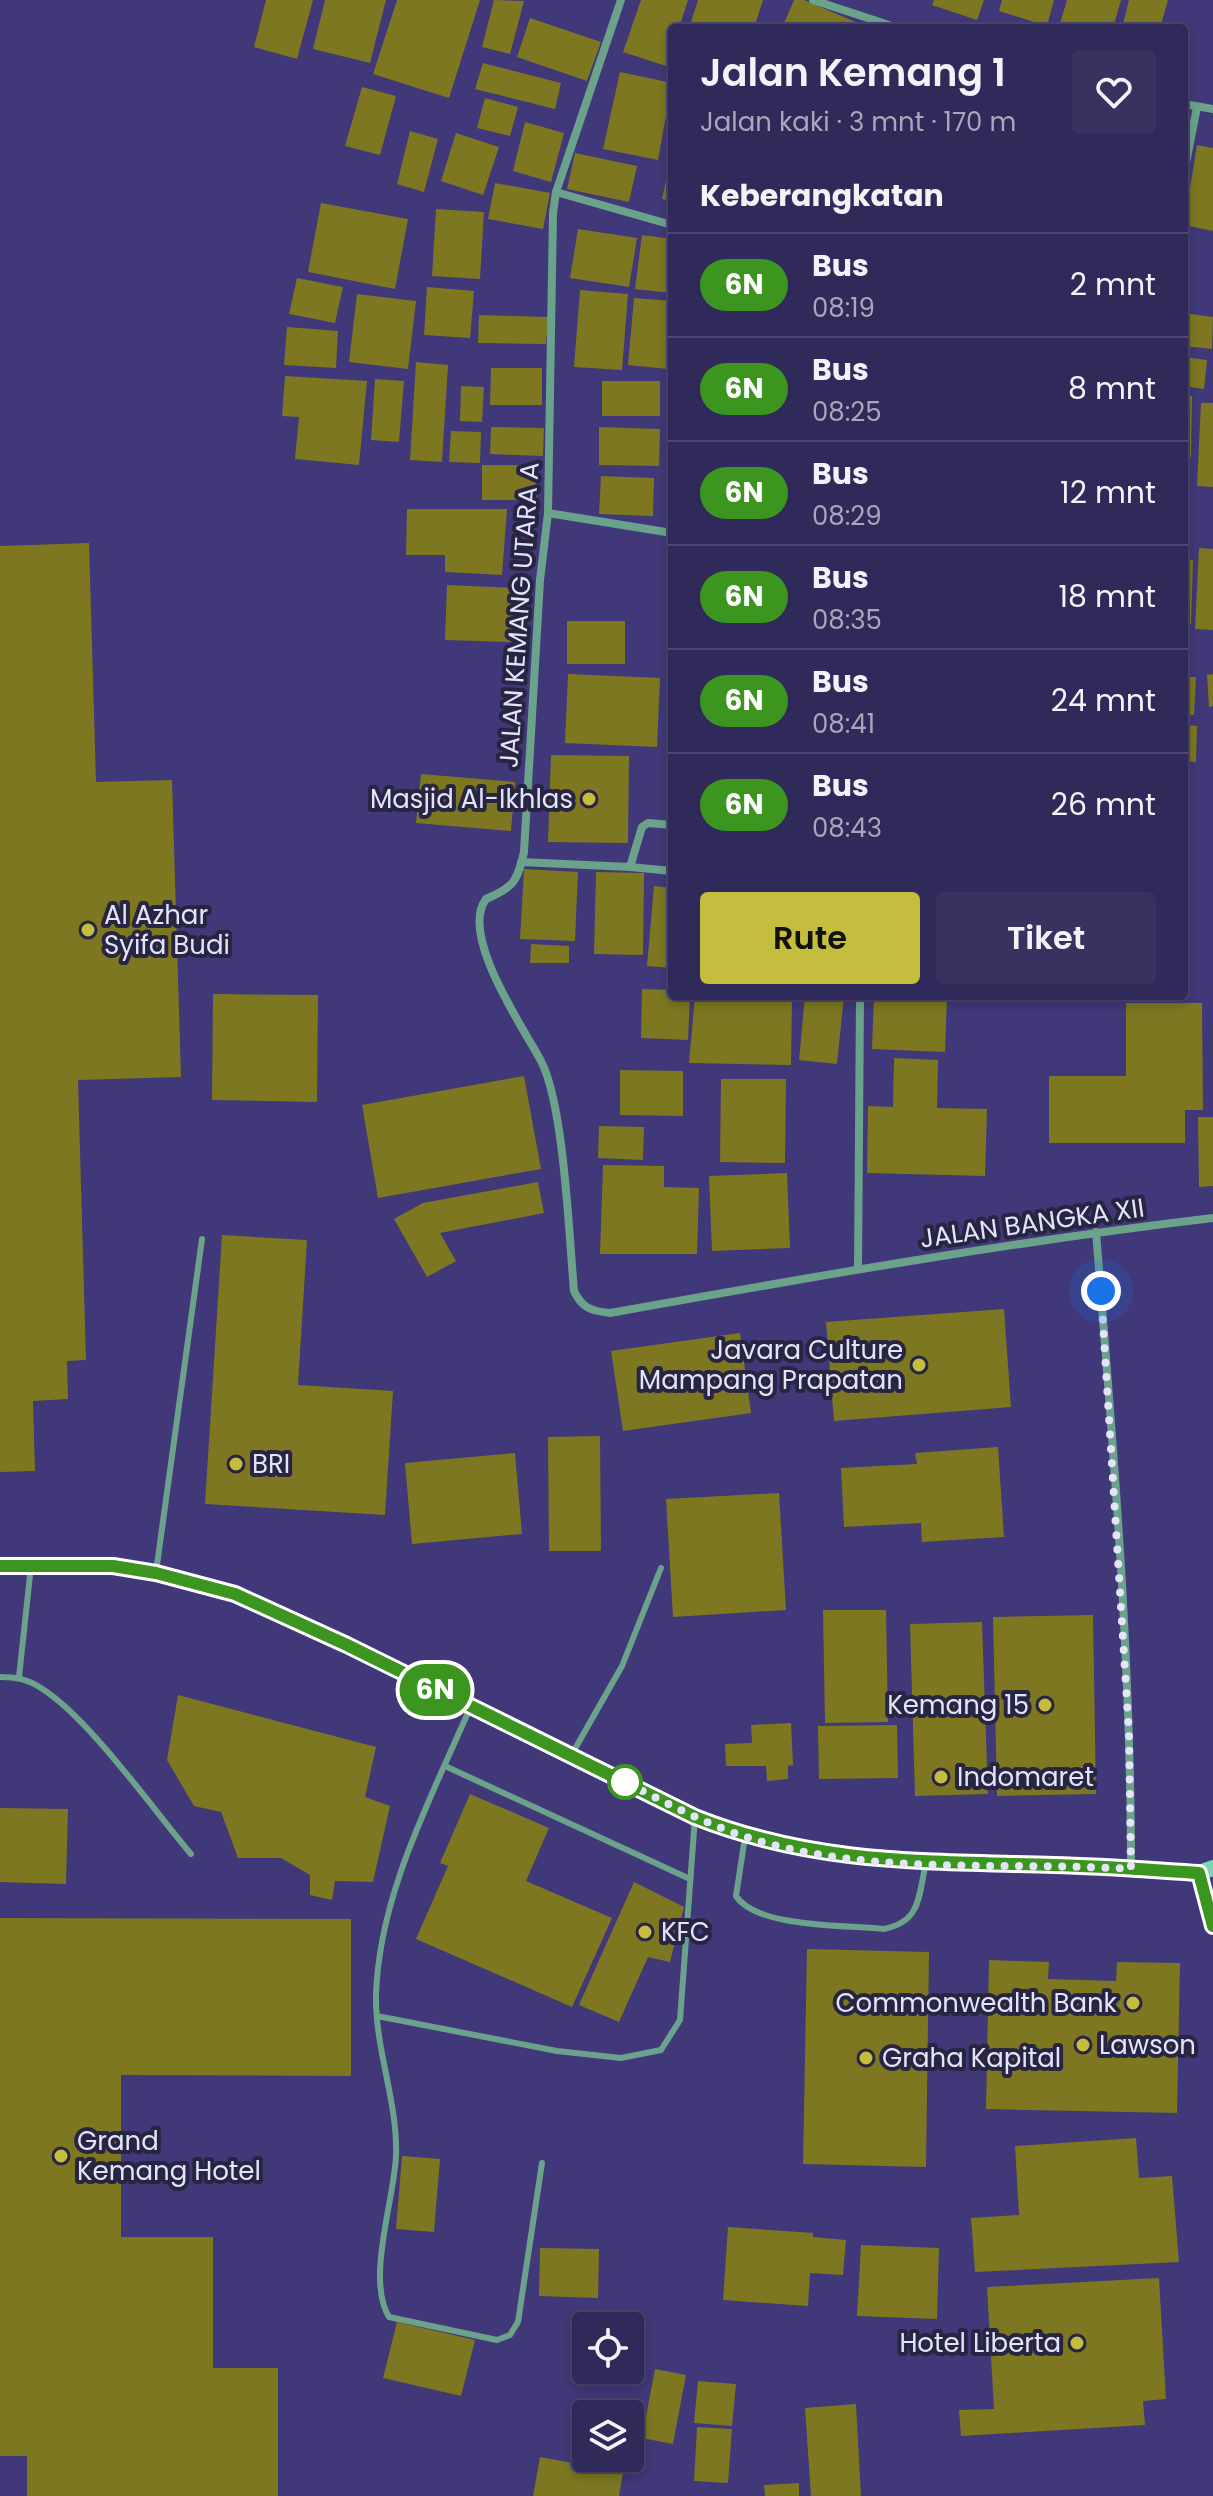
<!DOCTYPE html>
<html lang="id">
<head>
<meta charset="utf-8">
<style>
  body { margin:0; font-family:Poppins,sans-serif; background:#383260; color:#f1f3f6; height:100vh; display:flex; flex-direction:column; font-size:30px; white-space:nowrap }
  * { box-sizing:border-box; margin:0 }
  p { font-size:26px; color:#a8a7bb }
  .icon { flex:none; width:44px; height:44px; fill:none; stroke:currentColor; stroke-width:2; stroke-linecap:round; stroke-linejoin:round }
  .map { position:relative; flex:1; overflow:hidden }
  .drawer { position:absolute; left:668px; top:24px; width:520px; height:976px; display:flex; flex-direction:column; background:#302a5a; border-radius:8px; box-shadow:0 4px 12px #0003,0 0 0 2px #4b4670 }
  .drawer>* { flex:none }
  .badge { padding:0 16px; border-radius:26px; font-size:28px; line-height:52px }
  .buttons { position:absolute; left:572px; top:2312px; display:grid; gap:16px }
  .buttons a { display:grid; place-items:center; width:72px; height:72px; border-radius:8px; background:#302a5a; box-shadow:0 4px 12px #0003,0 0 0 2px #4b4670; font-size:40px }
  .you { position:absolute; width:40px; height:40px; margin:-20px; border:6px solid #fff; border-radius:50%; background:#1a73e8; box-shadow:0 0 0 12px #1a73e833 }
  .map>.badge { position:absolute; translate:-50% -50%; box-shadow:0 0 0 4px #fff }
  h2 { padding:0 32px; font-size:30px; line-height:72px }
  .round { display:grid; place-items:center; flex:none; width:84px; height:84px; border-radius:8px; background:#383260 }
  .summary { display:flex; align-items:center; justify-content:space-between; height:136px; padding:0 32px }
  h1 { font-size:38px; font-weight:600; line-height:60px }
  .cta { display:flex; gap:16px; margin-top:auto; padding:16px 32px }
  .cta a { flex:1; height:92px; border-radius:8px; background:#c4bd3e; color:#111; font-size:32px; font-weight:600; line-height:92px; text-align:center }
  .cta a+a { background:#383260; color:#f1f3f6 }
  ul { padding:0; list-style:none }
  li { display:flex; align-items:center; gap:24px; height:104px; padding:0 32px; border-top:2px solid #4b4670 }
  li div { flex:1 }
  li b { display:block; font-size:30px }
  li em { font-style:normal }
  li .badge { min-width:88px; font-weight:700; text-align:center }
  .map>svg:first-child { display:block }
  .building { fill:#7c7720 }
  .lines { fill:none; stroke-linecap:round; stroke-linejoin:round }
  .lane { stroke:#6ba28b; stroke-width:6 }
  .street { stroke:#6ba28b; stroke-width:8 }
  .secondary { stroke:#7dd6b2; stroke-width:16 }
  .line-casing { stroke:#fff; stroke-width:18 }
  .line { stroke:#3b951e; stroke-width:12 }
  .walk { stroke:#e3e3fa; stroke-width:8; stroke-dasharray:0 14.4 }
  .poi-dot { fill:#c4bd3e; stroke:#282542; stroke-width:3 }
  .stop-dot { fill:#fff; stroke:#3b951e; stroke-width:4 }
  .labels { text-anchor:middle; stroke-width:8; stroke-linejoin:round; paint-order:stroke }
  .street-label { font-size:26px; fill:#e3e3fa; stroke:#282542 }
  .poi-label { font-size:26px; fill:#e3e3fa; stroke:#282542; text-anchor:start }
</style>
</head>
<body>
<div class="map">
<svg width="1213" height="2496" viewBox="0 0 1213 2496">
  <rect width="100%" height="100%" fill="#403878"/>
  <path class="building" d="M266 0H313L297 59 254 47Z
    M325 0H386L370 63 313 49Z
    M397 0H480L449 98 373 74Z
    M494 0 524 1 510 54 482 47Z
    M641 0H688L679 28H672V48L666 66 623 52Z
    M698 0H763L754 28H689Z
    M794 0H804L858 23 856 28H782Z
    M934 0H984L977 20 932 5Z
    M1002 0H1054L1047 26 999 11Z
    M1067 0H1121L1113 28H1063L1059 27Z
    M1129 0H1168L1160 28 1123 24Z
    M530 18 601 42 587 81 517 57Z
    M483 63 561 83 555 109 475 89Z
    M620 72 672 83 658 160 603 149Z
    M362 87 396 96 380 155 345 146Z
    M485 98 518 107 510 136 477 128Z
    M525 122 564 133 551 182 513 171Z
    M410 131 438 139 424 192 397 184Z
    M456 133 499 147 483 195 441 181Z
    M1197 145 1213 148V231L1184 225Z
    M575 153 637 166 629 202 567 189Z
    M669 166H672V201L662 199Z
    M495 183 550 193 543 229 488 219Z
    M321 203 408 219 395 289 308 272Z
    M436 209 484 212 480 279 432 276Z
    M578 229 637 238 629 287 570 278Z
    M642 235 672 239V293L635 289Z
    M297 278 343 287 335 323 289 314Z
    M427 287 474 291 470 338 424 335Z
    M580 290 628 294 622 370 574 367Z
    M357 294 416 301 408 369 349 362Z
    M634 298 672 301 668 369 628 365Z
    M1184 313 1213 317 1212 349 1184 346Z
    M479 315 548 317 546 344 478 343Z
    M287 327 338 331 336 368 284 365Z
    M1184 357 1207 360 1204 389 1184 386Z
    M416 362 448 365 442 462 410 460Z
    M491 368H542V405H490Z
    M285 376 367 381 359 465 295 459 299 417 282 416Z
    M375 379 404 381 399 442 371 440Z
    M602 381H660V416H602Z
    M461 386 484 387 482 422 460 421Z
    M1184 396H1192L1191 457H1184Z
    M1201 403H1213V487L1197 486Z
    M491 427 544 428 543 456 490 454Z
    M599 427 660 429 659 466 599 465Z
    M451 431 481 432 480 463 449 462Z
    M482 465H537V500H482Z
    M601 476 654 478 653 516 599 514Z
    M407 509H507L502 575 445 572V555H406Z
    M89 543 96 782 172 780 181 1077 78 1080 86 1360 67 1361 68 1399 33 1401 35 1471 0 1472V546Z
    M1199 548 1213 549V630L1195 629Z
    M1184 560H1193L1191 624H1184Z
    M447 585 514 588 513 642 445 640Z
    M567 621H625V664H567Z
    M1184 634H1189L1188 667 1184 666Z
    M568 674 660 678 657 747 565 743Z
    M1213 674V706L1209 707 1207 675Z
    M1184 677H1196L1194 715 1184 714Z
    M1184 725 1197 726 1196 762 1184 761Z
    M551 755 629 756 628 843 548 842Z
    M421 774 515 782 511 831 416 823Z
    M524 869 578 872 575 941 520 939Z
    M596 872 644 873 643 955 594 954Z
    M654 886 672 888V968L647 966Z
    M531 944 569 946V963H530Z
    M642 989 672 990V996H690L688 1040 641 1038Z
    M213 994 318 995 317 1102 212 1100Z
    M695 996H792L791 1065 689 1063Z
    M805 996H844L837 1064 799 1060Z
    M874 996H947L945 1052 872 1049Z
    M1126 1003H1202L1203 1110H1185V1143H1049V1076H1126Z
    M894 1058 938 1060 937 1108 987 1109 985 1176 867 1173 868 1106 893 1107Z
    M620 1070 683 1071V1116L620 1115Z
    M524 1076 541 1169 378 1198 362 1105Z
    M721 1079H786L785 1163 720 1162Z
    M1198 1117H1213V1186L1199 1187Z
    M599 1126 644 1127 643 1160 598 1158Z
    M603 1165 664 1166V1187L699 1188 697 1254H600Z
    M787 1173 790 1248 712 1251 709 1176Z
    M538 1182 544 1213 440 1233 456 1261 427 1277 394 1219 423 1203Z
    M222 1235 307 1240 298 1385 393 1391 385 1515 205 1504Z
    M1004 1309 1011 1407 834 1421 826 1322Z
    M740 1333 751 1413 623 1431 611 1351Z
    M600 1436 601 1551H549L548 1437Z
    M998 1447 1004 1537 922 1542 921 1523 844 1527 841 1468 917 1464 915 1453Z
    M515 1453 522 1534 412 1544 405 1463Z
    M779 1493 786 1610 673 1617 666 1499Z
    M823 1610H886L888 1722 825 1723Z
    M1093 1615 1096 1794 997 1796 993 1617Z
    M982 1622 988 1794 915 1796 910 1624Z
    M178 1695 376 1747 365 1797 390 1806 373 1882 335 1881 332 1900 310 1895V1875L281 1858H238L221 1812 194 1806 167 1760Z
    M791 1723 793 1765 788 1766V1779L767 1781 766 1766H726L725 1744 752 1743 751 1725Z
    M897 1725 898 1778 819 1779 818 1726Z
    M470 1794 549 1828 526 1881 612 1918 572 2007 416 1939 448 1866 440 1863Z
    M0 1808 68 1809 66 1884 0 1882Z
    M634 1882 684 1907 670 1962 648 1957 619 2022 579 2005Z
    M0 1918 351 1919V2076L121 2075V2237H213V2368H278V2496H27V2456H0Z
    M807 1949 929 1952 926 2167 803 2164Z
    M989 1960 1049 1962 1048 1979 1116 1981 1117 1962 1180 1963 1177 2113 986 2109Z
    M1136 2138 1139 2178 1172 2176 1179 2262 975 2272 971 2218 1019 2215 1015 2146Z
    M402 2156 440 2159 434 2232 396 2229Z
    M728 2227 813 2233V2237L846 2240 843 2275 810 2273 808 2306 723 2300Z
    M861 2245 939 2248 937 2319 857 2316Z
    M540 2248 599 2249 598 2298 539 2296Z
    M1159 2278 1166 2399 1143 2401 1145 2425 961 2436 959 2410 994 2409 987 2287Z
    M397 2322 475 2340 461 2396 383 2378Z
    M655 2369 686 2375 673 2444 642 2438Z
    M698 2381 736 2384 732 2426 694 2423Z
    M856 2404 861 2496H811L805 2408Z
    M697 2427 732 2429 728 2483 694 2481Z
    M540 2457 623 2472 619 2496H533Z
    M799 2483V2496H765L764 2485Z"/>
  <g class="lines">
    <path class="lane" d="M156 1572 202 1239
      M0 1677C16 1677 27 1679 41 1688 89 1718 152 1808 191 1854
      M19 1677 31 1566
      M470 1708C431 1798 379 1895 376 1995 375 2050 398 2102 396 2156 394 2201 366 2279 389 2317L497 2340 510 2335 518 2322 542 2163
      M572 1754 622 1666 661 1568
      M445 1766 690 1879
      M745 1837 736 1896C757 1928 846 1925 884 1929 922 1921 918 1896 926 1863
      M377 2016 557 2051 621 2058 661 2050 680 2020 695 1817"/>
    <path class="street" d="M621 0 556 192 553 213 548 513 540 580 524 852C517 882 514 887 486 899 459 935 523 1027 541 1061 564 1105 569 1236 574 1291 582 1308 591 1311 610 1313 810 1277 1011 1242 1213 1218
      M813 0 898 28
      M1184 104 1213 109
      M1184 173 1197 107
      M556 192 672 225
      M548 513 672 533
      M521 862 630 867 642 827 648 823 672 825
      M630 867 672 871
      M1096 1232C1113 1443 1131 1656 1131 1868
      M858 1269 860 996"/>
    <path class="secondary" d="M0 1566H113L156 1573 235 1594 347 1645 695 1817C816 1865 927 1860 1054 1865 1102 1866 1151 1871 1199 1873L1213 1868
      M1199 1873 1213 1926"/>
  </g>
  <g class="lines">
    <defs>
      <path id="line" d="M0 1566H113L156 1573 235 1594 347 1645 695 1817C816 1865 927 1861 1054 1865 1102 1866 1151 1870 1199 1873L1213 1926"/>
    </defs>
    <use href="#line" class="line-casing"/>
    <use href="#line" class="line"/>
    <path class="walk" d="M625 1782 621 1780C661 1800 701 1822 743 1836 866 1877 1004 1861 1131 1869L1129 1734 1101 1291"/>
  </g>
  <g class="poi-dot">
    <circle cx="589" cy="799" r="8"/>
    <circle cx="88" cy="930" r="8"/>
    <circle cx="919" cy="1365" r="8"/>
    <circle cx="236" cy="1464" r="8"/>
    <circle cx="1045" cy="1705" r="8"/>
    <circle cx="941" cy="1777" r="8"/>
    <circle cx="645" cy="1932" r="8"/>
    <circle cx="1133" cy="2003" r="8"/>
    <circle cx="1083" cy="2045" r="8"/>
    <circle cx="866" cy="2058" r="8"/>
    <circle cx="61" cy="2156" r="8"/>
    <circle cx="1077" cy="2343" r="8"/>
  </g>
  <circle class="stop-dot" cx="625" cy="1782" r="16"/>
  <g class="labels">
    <g class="street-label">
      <text transform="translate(519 615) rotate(-86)" y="9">JALAN KEMANG UTARA A</text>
      <text transform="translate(1032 1223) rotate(-8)" y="9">JALAN BANGKA XII</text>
    </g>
    <g class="poi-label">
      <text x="573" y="808" text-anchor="end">Masjid Al-Ikhlas</text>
      <text x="104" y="924">Al Azhar<tspan x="104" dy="30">Syifa Budi</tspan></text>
      <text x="903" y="1359" text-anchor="end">Javara Culture<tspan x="903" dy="30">Mampang Prapatan</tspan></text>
      <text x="252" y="1473">BRI</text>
      <text x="1029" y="1714" text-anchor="end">Kemang 15</text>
      <text x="957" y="1786">Indomaret</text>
      <text x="661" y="1941">KFC</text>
      <text x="1117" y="2012" text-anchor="end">Commonwealth Bank</text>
      <text x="1099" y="2054">Lawson</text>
      <text x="882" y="2067">Graha Kapital</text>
      <text x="77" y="2150">Grand<tspan x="77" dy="30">Kemang Hotel</tspan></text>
      <text x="1061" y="2352" text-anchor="end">Hotel Liberta</text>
    </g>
  </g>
</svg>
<div class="buttons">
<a><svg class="icon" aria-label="locate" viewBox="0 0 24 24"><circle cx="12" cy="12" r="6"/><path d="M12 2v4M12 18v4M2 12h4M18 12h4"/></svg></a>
<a><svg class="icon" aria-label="layers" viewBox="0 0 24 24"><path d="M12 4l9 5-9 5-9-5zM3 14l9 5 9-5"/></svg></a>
</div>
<div class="you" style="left:1101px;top:1291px"></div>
<b class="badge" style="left:435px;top:1690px;background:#3b951e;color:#fff">6N</b>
<section class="drawer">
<div class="summary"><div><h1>Jalan Kemang 1</h1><p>Jalan kaki · 3 mnt · 170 m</p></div><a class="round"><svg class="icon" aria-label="heart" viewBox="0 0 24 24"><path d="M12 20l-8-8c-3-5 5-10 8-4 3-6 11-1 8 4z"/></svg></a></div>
<h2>Keberangkatan</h2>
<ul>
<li><span class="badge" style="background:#3b951e;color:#fff">6N</span><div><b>Bus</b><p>08:19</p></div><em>2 mnt</em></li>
<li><span class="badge" style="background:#3b951e;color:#fff">6N</span><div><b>Bus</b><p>08:25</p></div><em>8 mnt</em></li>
<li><span class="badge" style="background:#3b951e;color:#fff">6N</span><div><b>Bus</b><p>08:29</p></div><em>12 mnt</em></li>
<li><span class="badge" style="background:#3b951e;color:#fff">6N</span><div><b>Bus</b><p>08:35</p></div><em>18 mnt</em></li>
<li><span class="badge" style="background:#3b951e;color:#fff">6N</span><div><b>Bus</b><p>08:41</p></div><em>24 mnt</em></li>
<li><span class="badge" style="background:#3b951e;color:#fff">6N</span><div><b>Bus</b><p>08:43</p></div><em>26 mnt</em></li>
</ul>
<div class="cta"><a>Rute</a><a>Tiket</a></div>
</section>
</div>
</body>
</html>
